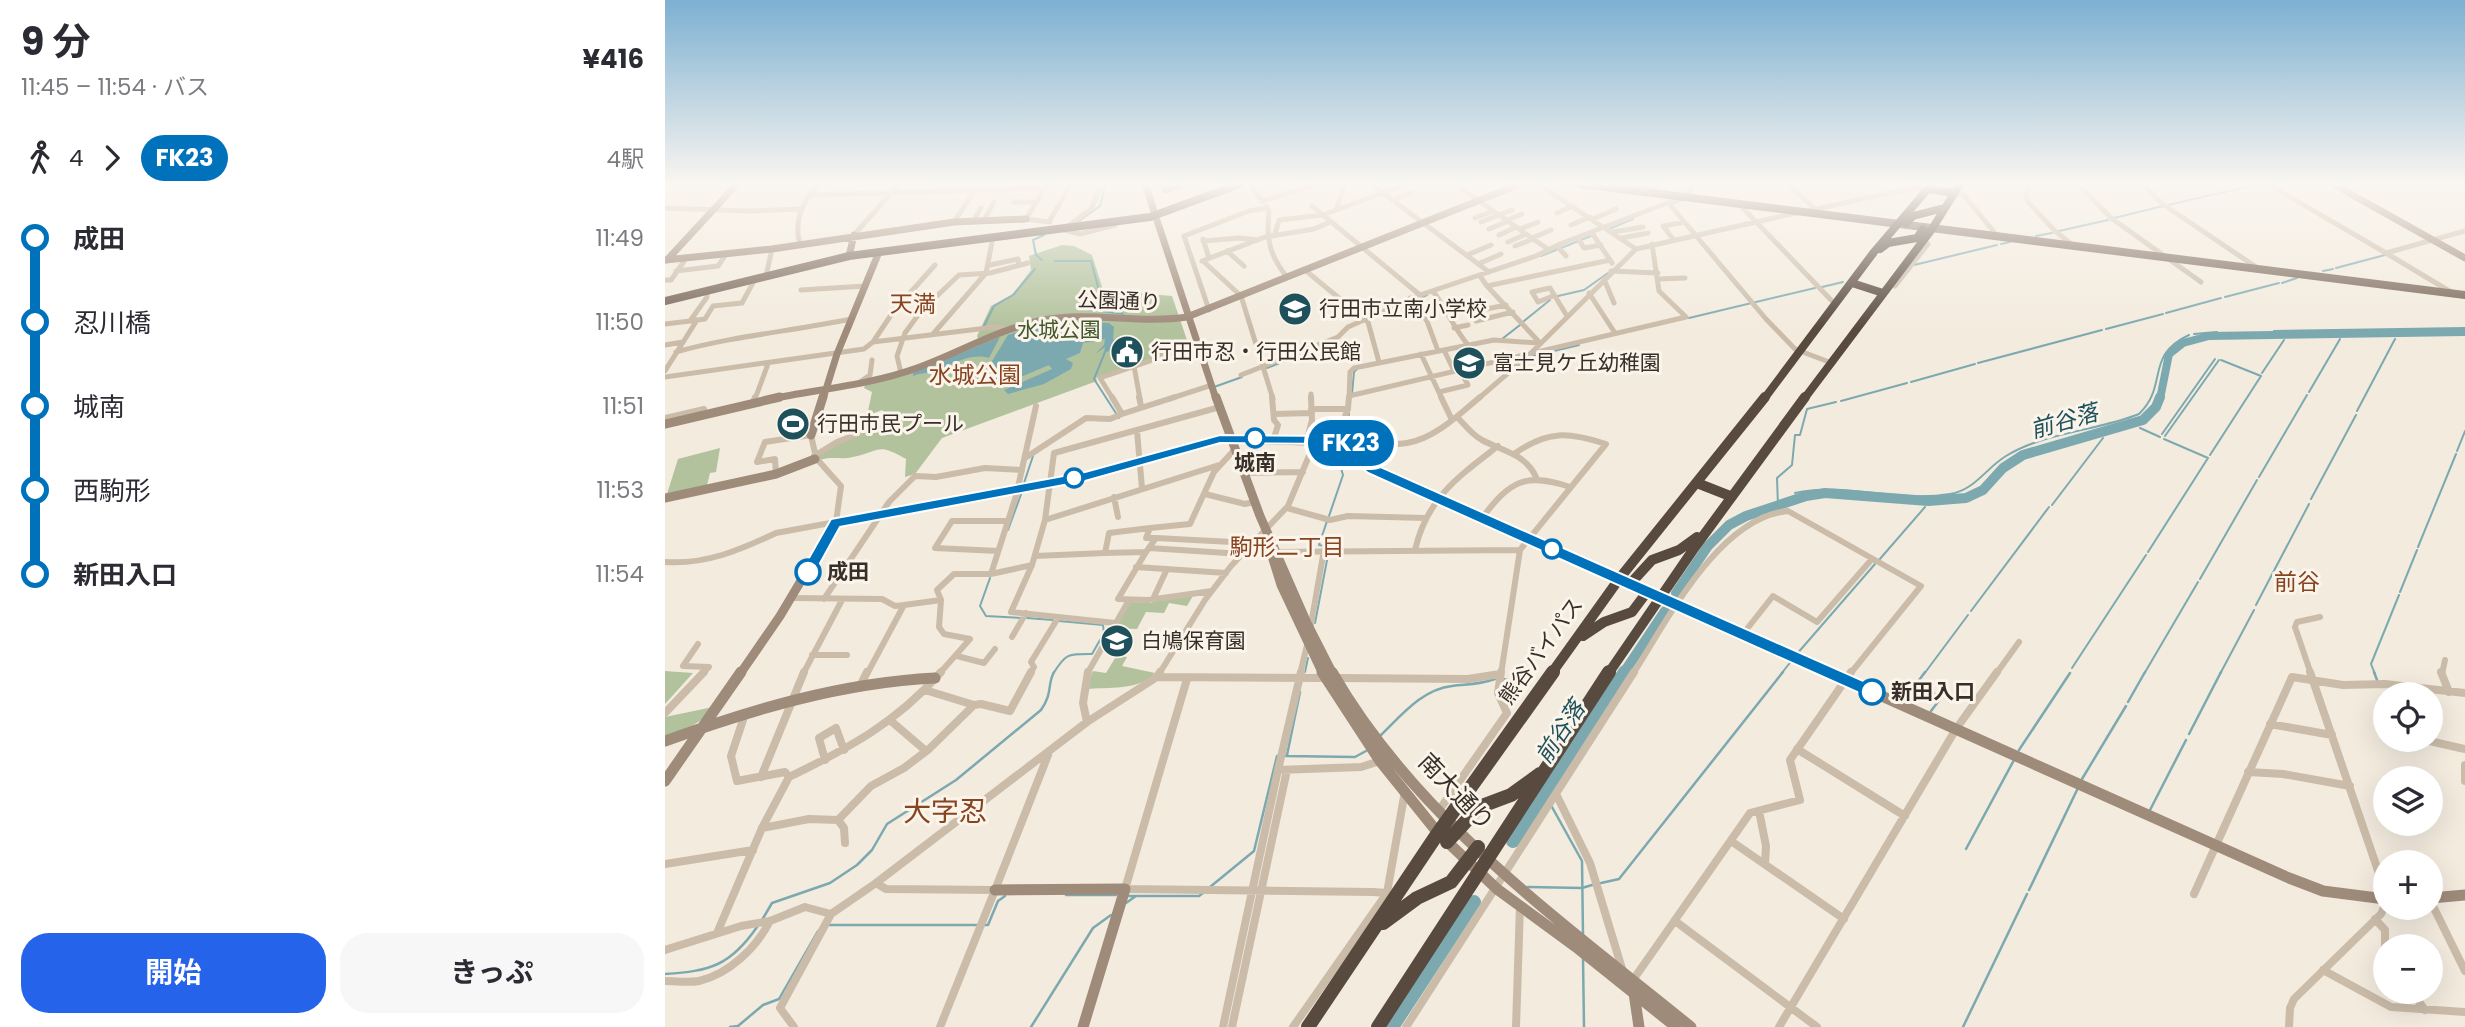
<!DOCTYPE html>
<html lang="ja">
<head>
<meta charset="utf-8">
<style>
  body { margin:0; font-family:Poppins,"Noto Sans JP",sans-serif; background:#f7f7f7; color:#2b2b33; height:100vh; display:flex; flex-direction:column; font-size:26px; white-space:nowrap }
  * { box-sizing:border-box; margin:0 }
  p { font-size:23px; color:#7c7c81 }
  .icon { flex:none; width:38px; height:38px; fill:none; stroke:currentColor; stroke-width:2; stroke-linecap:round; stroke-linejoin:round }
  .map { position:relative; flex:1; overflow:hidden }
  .side { display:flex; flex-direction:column; background:#fff; width:665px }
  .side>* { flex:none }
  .badge { padding:0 14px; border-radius:23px; font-size:24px; line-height:46px }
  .buttons { position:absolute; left:1708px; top:682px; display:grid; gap:14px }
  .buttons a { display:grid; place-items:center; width:70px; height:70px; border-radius:50%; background:#fff; box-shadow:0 7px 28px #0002; font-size:35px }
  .map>.badge { position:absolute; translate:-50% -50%; box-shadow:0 0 0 4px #fff }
  .legs { display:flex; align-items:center; gap:10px; height:77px; padding:0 21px; font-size:23px }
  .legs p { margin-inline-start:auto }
  .headline { display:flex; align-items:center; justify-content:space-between; height:119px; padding:0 21px }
  h1 { font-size:38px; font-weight:700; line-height:52px }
  .button { display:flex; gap:14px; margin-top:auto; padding:14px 21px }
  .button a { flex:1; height:80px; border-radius:28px; background:#2563eb; color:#fff; font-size:28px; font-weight:700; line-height:80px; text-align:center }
  .button a+a { background:#f7f7f7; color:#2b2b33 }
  ul { padding:0 21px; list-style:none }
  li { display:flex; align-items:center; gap:24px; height:84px; font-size:26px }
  li i { display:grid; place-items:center; width:10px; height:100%; margin:0 9px; background:currentColor }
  li i::after { content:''; width:18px; height:18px; margin:-9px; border:5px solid; border-radius:50%; background:#fff }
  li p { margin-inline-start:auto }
  li:first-child i { background:linear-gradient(#0000 50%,currentColor 0) }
  li:last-child i { background:linear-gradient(currentColor 50%,#0000 0) }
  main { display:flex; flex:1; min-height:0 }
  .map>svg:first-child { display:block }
  .green { fill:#b2c29d }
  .water { fill:#7ca9b0 }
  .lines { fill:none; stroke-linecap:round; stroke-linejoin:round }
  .stream-far1 { stroke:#7ca9b0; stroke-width:2 }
  .stream { stroke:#7ca9b0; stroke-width:2.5 }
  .river-far2 { stroke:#7ca9b0; stroke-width:8 }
  .river-far1 { stroke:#7ca9b0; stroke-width:10 }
  .river { stroke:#7ca9b0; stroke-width:14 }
  .street-far2 { stroke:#cbbca9; stroke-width:5 }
  .street-far1 { stroke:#cbbca9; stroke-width:6 }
  .street { stroke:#cbbca9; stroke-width:8 }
  .secondary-far2 { stroke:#9f8b7a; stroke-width:7 }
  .secondary-far1 { stroke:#9f8b7a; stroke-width:9 }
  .secondary { stroke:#9f8b7a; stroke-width:11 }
  .primary { stroke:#7a685a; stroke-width:8 }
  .highway-far2 { stroke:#594a40; stroke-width:8 }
  .highway-far1 { stroke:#594a40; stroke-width:10 }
  .highway { stroke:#594a40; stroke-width:14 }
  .line-1 { fill:#0072bc; stroke:#fff; stroke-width:2 }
  .stop-1-dot { fill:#fff; stroke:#0072bc; stroke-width:3.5 }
  .labels { text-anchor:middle; stroke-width:6; stroke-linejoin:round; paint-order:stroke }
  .street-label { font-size:21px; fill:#382f29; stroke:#faf4ea }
  .poi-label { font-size:21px; fill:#382f29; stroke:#faf4ea; text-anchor:start }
  .park-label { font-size:21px; fill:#43572d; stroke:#faf4ea }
  .stop-label { font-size:21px; font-weight:bold; fill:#382f29; stroke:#faf4ea; text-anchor:start }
  .neighbourhood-label { font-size:23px; fill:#884421; stroke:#faf4ea }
  .water-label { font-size:23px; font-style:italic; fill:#1e515b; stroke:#faf4ea }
  .near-street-label { font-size:24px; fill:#382f29; stroke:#faf4ea }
  .near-neighbourhood-label { font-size:28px; fill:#884421; stroke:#faf4ea }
</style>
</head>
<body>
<main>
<section class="side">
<div class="headline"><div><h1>9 分</h1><p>11:45 – 11:54 · バス</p></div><b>¥416</b></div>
<div class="legs"><svg class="icon" aria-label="walk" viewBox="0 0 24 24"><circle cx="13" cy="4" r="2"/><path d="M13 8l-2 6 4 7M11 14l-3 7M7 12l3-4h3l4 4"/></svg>4<svg class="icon" aria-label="forward" viewBox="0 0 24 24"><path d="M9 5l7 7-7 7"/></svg><b class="badge" style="background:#0072bc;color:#fff">FK23</b><p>4駅</p></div>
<ul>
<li><i style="color:#0072bc"></i><b>成田</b><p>11:49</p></li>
<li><i style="color:#0072bc"></i><span>忍川橋</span><p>11:50</p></li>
<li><i style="color:#0072bc"></i><span>城南</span><p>11:51</p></li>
<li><i style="color:#0072bc"></i><span>西駒形</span><p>11:53</p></li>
<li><i style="color:#0072bc"></i><b>新田入口</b><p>11:54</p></li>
</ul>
<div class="button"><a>開始</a><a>きっぷ</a></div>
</section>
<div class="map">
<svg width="1800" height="1027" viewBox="0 0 1800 1027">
  <rect width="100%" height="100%" fill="#f3ebde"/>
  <path class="green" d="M397 245 409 246 427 255 438 290 507 296 524 346 431 378 432 381 277 438 250 474 240 477 241 459C212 442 216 451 188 457 177 460 167 456 155 460L153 456 173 443 227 421 217 410 202 416 207 392 199 388 200 385 268 366 315 345 312 336 326 306 348 294 366 270 364 256Z
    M55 448 51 472 45 473 42 485 2 494 13 459Z
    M529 594 522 606 504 603 499 613 481 612 472 629 451 628 465 602 487 603 488 601Z
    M452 655 462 657 457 666 490 673C474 691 443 687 421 689L428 671 441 673Z
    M0 671 28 673 0 704Z
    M48 707C36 725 20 729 0 736V717Z"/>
  <path class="water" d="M438 298 452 302 459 315 421 310 428 300Z
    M411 321 444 323 449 327 448 339 456 342 451 348 439 353 440 347 430 354 439 345 440 339 418 343 415 353 401 359 408 363 406 369 379 384 343 394 339 390 387 369 384 365 337 385 324 384 321 377 324 366 343 335 367 327Z
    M335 337 324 358C303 352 289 365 270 371 263 373 255 373 248 376V373Z"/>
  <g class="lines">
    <path class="stream-far1" d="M1552 194 1595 184
      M1025 195 1030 184
      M1006 204 1017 200
      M1503 205 1550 194
      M1449 218 1498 206
      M414 221 435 206 440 187 445 184
      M944 229 968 219
      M1394 231 1443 220
      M1371 236 1387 233
      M1336 244 1345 242
      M876 256 926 236
      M377 260 371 255 368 240 379 235
      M390 261H426L436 298
      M1249 265 1332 245
      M1671 268 1720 255
      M1658 271 1668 269
      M1617 283 1632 278
      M1157 287 1178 282
      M893 296 919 290 943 273
      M1560 297 1614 283
      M751 300 762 295
      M1501 313 1556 298
      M1024 318 1150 288
      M859 321 885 300
      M319 326 329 306 348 295 370 269
      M1441 329 1498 314
      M1609 331 1800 328
      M1529 334 1552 332
      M837 339 855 325
      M440 352 429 379 454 418
      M868 356 914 345
      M1313 363 1437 330
      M602 368 632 356
      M1597 373 1619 340
      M1246 382 1310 364
      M549 387 577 377
      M1644 392 1675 339
      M687 394 689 372 692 369
      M1176 401 1242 383
      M1692 411 1730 339
      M1475 428 1495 437
      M1497 434 1550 359
      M1500 436 1554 360
      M680 439 684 413
      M1792 451 1800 431
      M1545 455 1596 376 1556 360
      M1594 477 1642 395
      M359 483 368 456
      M1130 493C1182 482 1233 503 1285 494 1310 490 1321 468 1341 456 1380 432 1432 431 1474 414 1504 385 1479 356 1524 335
      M1646 499 1691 415
      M1387 505 1438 438
      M1113 506 1112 478 1127 465 1130 435H1135L1142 409 1171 402
      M664 516 678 475 675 465 679 444
      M662 521 654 545 665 547 664 550
      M343 530 358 489
      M1753 547 1791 454
      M1483 552 1543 458 1499 439
      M1214 560 1260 507
      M325 578 315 606 321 616 357 618
      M1535 579 1592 480
      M1735 592 1752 550
      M1591 605 1644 504
      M1306 611 1384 507
      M362 618 388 620
      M650 623 663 555
      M1131 655 1210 564
      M1407 668 1481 555
      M640 672 643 658
      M388 674C401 653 403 654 427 654L439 633 438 625 394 621
      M1116 674 1128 659
      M1259 674 1303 615
      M1479 674 1533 582
      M1555 674 1589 610
      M1710 674 1706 664 1734 595"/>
    <path class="stream" d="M1260 672 1252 683 1276 698 1266 711
      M1709 672 1712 680
      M838 679 864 685
      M944 685H951
      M1463 702 1480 672
      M1524 734 1556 672
      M715 736C735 717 757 689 787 686 804 684 813 685 830 679
      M1354 750 1405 673
      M622 755 635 692
      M621 756 690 757 701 751
      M1417 779 1461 706
      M887 807 917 861 918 935
      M1485 810 1521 740
      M1301 849 1349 760
      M936 883 954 879 1118 672
      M545 887 589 851 612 756
      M863 887 917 888 927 885
      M1364 890 1412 790
      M401 895H451
      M464 896H534L538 893
      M461 903 471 896
      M97 920 107 903 165 883 192 865 207 850 222 824 291 780 376 710C388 693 382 685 389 672
      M164 925H312
      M318 925H323L333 901 340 896
      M918 958 919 1027
      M0 974C45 971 65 966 92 927
      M65 1027 73 1026 98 1005 114 999 153 931
      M366 1027 428 928 446 915
      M1298 1027 1362 894"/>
    <path class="river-far2" d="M1495 399 1504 354 1518 343 1544 336 1800 332"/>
    <path class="river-far1" d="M1011 593 1043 546 1064 525 1081 516 1141 496 1160 493 1263 501 1301 498 1318 490 1338 468 1358 455 1478 420 1491 407 1495 397
      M958 674 1000 611"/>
    <path class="river" d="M848 841 960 672
      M727 1027 809 902"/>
    <path class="street-far2" d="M585 184 597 201 646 186 682 184
      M706 184 824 272
      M790 184 884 250
      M873 184 971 249
      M975 184 993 192
      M1123 184 1150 209
      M1364 184 1361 197 1363 202 1390 231 1409 246
      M1413 184 1446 218 1536 282
      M1477 184 1499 205 1594 269
      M1603 184 1721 253
      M1290 192 1299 195 1333 237
      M144 195 380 188
      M728 200 747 192
      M349 202H372
      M1073 203 1166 300
      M601 206 604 211C601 238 604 255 622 277
      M1006 206 1101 319 1130 349 1164 362
      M0 208 83 211 137 209
      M671 210 679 186
      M1142 211 1247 188 1263 189
      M892 213 908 206
      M834 215 847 210
      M810 218 828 211
      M361 219 382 184
      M361 219 385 222
      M928 219 951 209
      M309 220 316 208
      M319 220 329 202
      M385 220 406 184
      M842 220 857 214
      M289 222 314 184
      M816 222 834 215
      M906 225 925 217
      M402 227 426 209 437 185H406
      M395 229 415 234 450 225
      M824 229 843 221
      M855 229 873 222
      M948 232 978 227
      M927 233 947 263
      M610 234 614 220 658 215 741 184
      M189 235 234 184
      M834 235 851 227
      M867 238 886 230
      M913 238 919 248 936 245
      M956 238 983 233
      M538 239 544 258
      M1008 239 998 226 1019 222
      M538 241 574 238 593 240
      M843 242 861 234
      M135 244C128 221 138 202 153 184
      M850 246 868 239
      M892 246 901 256
      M562 251 579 266
      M802 255 826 245
      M537 261 600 237 649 229 665 222
      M538 261 576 296 608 399
      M813 264 836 254
      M325 265 353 259 354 265
      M640 270 703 322 714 362
      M11 271 53 266 61 254
      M946 271 993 273
      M101 276 107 249
      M815 276 822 286 945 260
      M939 279 949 303
      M993 279 1020 278
      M0 280H6L22 257
      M822 286 875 343
      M1230 286 1263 244 1258 241
      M136 290 200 286
      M768 291C781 309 789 328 803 345
      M1786 292 1721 253 1800 231
      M924 293 950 333
      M755 295 871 256 895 244 1023 195 1027 184
      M888 296 873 302 867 292 885 288 902 316
      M745 298 762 321 773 351
      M544 310 519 236 584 211 602 208
      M807 312 841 305
      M25 321 40 319 48 306 77 303 90 279
      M811 321 848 312
      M0 324 25 321 42 297V292
      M789 328 803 325
      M268 334 321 273 328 237
      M208 342 330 327 345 329
      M0 345 18 342
      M779 350 789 371
      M11 352C68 336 128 331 186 319
      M756 354 777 399
      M469 366 475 399
      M0 371 32 320
      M236 373 232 356 240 333 256 311 294 275 325 273 363 263
      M576 375 673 337 683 327 755 295 647 206
      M0 377 199 349 208 342 228 312 270 265
      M192 384 205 375 207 360
      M774 392 803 385 795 370
      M646 394V399
      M684 396 1021 317 994 291 987 244
      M90 399 103 364
      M448 399 435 378 532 345
      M504 399 547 385
      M684 399 685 372 689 368 829 340 874 343
      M813 399 864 355 971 249 1131 213"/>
    <path class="street-far1" d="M447 397 457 414 510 397
      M474 397 476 406
      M607 397 609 420 613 425 609 438
      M776 397 787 420
      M88 403 90 397
      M646 409H683
      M609 414 647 413
      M792 417C800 425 807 435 817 440 837 451 861 454 871 477
      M0 418 39 409 37 414
      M472 431 477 488
      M642 439 647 420 646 397
      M672 440 683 408 684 397
      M687 443C705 443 725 446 742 443 769 439 795 414 815 397
      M149 456 172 442 195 433
      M360 458 421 418 445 419 457 414
      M92 462 100 442 146 435 151 458 176 486 171 522
      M92 462 110 459 111 474
      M579 473 638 472
      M540 494 580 504 589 502
      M449 497 453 517
      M622 508 665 520 683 516 761 518
      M817 518C845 481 860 472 905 487
      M380 520 389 453 555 407
      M491 538 586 543
      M484 548 577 554
      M750 550C762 498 793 477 833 446
      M333 551 270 548 287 521H343
      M481 552 453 599 483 600 547 591
      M609 552 855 550 941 444C903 432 883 430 849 454
      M440 553 481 552 491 538H481L485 528 525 524 549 472 571 448
      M370 556 440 553 444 533 485 528
      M0 562C40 565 75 550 111 533L420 476 555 439H567
      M471 567 561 573
      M326 574 351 496 371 406
      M127 598 217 599 230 606 239 605 202 674
      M159 599 224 502 250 476 271 477 320 468 357 470
      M488 599 502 569
      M239 605 276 600 272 590 289 574H326L367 565
      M450 623 346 612 367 565 380 520 554 465
      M645 630 659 550
      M1078 634 1108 596 1152 622 1207 559
      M347 637 361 613
      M33 644 18 666 44 667 37 674
      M147 655H182
      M292 656 319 663 330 649
      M138 674 177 600
      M274 674 305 639 279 634 274 627 276 600
      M365 674 369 667 366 662 393 618
      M422 674 464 600
      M494 674 540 600 566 566 623 506 651 439
      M635 674 643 641
      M836 674 855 550
      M968 674C1002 621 1054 517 1123 511L1256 586 1185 674
      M1331 674 1354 642
      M1646 674 1630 627 1632 622 1655 617
      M1777 674 1780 660"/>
    <path class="street" d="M636 672 613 770 696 767 715 761
      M1645 672 1720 891
      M1776 672 1784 692
      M492 677 661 678
      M672 678 803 679 835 674
      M522 679 460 889 708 892 722 893 730 897
      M195 686 202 672
      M260 690 309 705
      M0 713 39 672
      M80 714 66 756 72 781 120 772 124 777C184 748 231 723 276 672
      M226 721 261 751
      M422 722 418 703 423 672
      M1605 724 1667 735
      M1760 740 1800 749
      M1132 749 1240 816
      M160 760 154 738 171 728 179 750
      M1800 765V781
      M1583 772 1618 774 1685 786
      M96 777 139 672
      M891 794 925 863 958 972
      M775 809 842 713 833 693 836 672
      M1094 811 1101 846 1100 864
      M173 820 206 786 239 768 264 749 309 705 316 704 345 711 366 672
      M97 828 144 819 173 820 179 828 180 843
      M1066 841 1179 919
      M0 864 88 850
      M211 883 221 889 330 890 383 755
      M1529 894 1627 677 1678 685 1720 684 1800 693
      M1766 902 1800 971
      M1710 919 1720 930V947
      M1010 921 1152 1027
      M52 933 97 828 124 777
      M0 950 76 926 105 921 140 907 166 914
      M1658 970 1726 1007 1800 1012
      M968 980 1085 813 1135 800 1125 760 1186 672
      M0 981C11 981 23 983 34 981 64 974 91 948 105 921
      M1747 992 1760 1010
      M129 1027 115 1008 166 914 211 883 422 722 492 677 495 672
      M275 1027 330 890
      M558 1027 613 770
      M567 1027 622 770
      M628 1027 722 893 740 791
      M741 1027 969 672
      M851 1027 855 906
      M1114 1027 1291 729 1332 672
      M1624 1027 1625 1008 1629 999 1716 914 1720 905"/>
    <path class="secondary-far2" d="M480 184 551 399
      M498 184 500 190 519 184
      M1668 184 1800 258
      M184 256 189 235
      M0 260 107 249 289 222 361 219
      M2 260 72 184
      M105 399C154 389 205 385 252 368 294 353 333 329 378 320 425 311 474 324 522 317L855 184
      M158 399 172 354 214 252"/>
    <path class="secondary-far1" d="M551 397 595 516 642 623 668 674
      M0 424 115 397
      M146 435 158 397
      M567 439 683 442 708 469 1167 674
      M0 498 111 474 150 459
      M602 540 616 585 658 674
      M75 674 115 616 171 522"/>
    <path class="secondary" d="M657 672 715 761 773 833 832 889 911 947 1011 1027
      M667 672C751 819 897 922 1026 1027
      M1163 672 1624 878 1658 891 1720 899
      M0 741C89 709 175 683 270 678
      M0 781 76 672
      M330 890 460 889 418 1027
      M1766 898 1800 895
      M969 993 974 1027"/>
    <path class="primary" d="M916 184 1800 295
      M0 301 184 256 485 217 575 184"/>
    <path class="highway-far2" d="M1263 189 1289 193
      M1241 223 1248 216 1279 208
      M1215 249 1223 243 1252 238 1258 229
      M1187 283 1218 293
      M1099 399 1209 252 1267 184
      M1139 399 1267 229 1295 184"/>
    <path class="highway-far1" d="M1032 483 1065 496
      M965 584 987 560 1014 550 1032 537
      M918 636 939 622 967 612 982 592
      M886 674 954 579 1100 397
      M943 674 1030 547 1140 397"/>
    <path class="highway" d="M782 842 814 807 846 795 875 774
      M718 923 752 898 786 882 813 847
      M643 1027 773 833 888 672
      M713 1027 944 672"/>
  </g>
  <linearGradient id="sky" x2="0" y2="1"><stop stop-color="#7db0d2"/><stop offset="0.56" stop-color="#faf6f0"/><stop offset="1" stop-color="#faf6f0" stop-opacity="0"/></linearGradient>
  <rect width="1800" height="328" fill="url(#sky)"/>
  <path class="line-1" d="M555 435 672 436 691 440 704 459 713 466 1212 687 1215 692 1212 696H1201L703 473 694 466 682 447 672 444 555 443 420 481 175 527 148 576H138L136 572 166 519 420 472Z"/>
  <defs>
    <symbol id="school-disc" viewBox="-11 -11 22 22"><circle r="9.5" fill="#1e515b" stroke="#faf4ea"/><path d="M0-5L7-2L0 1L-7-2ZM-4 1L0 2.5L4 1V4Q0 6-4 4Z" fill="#fff"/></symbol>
    <symbol id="civic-disc" viewBox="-11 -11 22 22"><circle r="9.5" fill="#1e515b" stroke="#faf4ea"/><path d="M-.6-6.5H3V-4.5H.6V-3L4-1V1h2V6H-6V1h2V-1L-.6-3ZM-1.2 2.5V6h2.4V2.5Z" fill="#fff"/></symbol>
    <symbol id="stadium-disc" viewBox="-11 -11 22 22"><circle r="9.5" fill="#1e515b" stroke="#faf4ea"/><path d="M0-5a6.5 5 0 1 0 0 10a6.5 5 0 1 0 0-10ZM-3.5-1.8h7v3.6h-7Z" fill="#fff"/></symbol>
  </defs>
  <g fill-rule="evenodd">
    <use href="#school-disc" x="611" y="290" width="38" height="38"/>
    <use href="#civic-disc" x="443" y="333" width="38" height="38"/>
    <use href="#school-disc" x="785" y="344" width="38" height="38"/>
    <use href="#stadium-disc" x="109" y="405" width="38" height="38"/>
    <use href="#school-disc" x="433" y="622" width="38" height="38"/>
  </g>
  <g class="stop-1-dot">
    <circle cx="590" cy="438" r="9"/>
    <circle cx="409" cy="478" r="9"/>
    <circle cx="887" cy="549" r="9"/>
    <circle cx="143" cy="572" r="12"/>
    <circle cx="1207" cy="692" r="12"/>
  </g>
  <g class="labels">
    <g class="street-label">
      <text transform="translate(454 301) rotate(2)" y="7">公園通り</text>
      <text transform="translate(876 651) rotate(-54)" y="7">熊谷バイパス</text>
    </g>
    <g class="poi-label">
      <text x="654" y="316">行田市立南小学校</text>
      <text x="486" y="359">行田市忍・行田公民館</text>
      <text x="828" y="370">富士見ケ丘幼稚園</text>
      <text x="152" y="431">行田市民プール</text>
      <text x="476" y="648">白鳩保育園</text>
    </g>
    <g class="park-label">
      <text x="394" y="337">水城公園</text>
    </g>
    <g class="stop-label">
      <text x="590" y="470" text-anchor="middle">城南</text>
      <text x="162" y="579">成田</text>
      <text x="1226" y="699">新田入口</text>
    </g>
    <g class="neighbourhood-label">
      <text x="248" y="312">天満</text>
      <text x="310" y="383">水城公園</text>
      <text x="622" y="555">駒形二丁目</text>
      <text x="1632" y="590">前谷</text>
    </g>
    <g class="water-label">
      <text transform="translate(1399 421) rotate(-16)" y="8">前谷落</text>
      <text transform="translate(895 732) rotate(-57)" y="8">前谷落</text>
    </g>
    <g class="near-street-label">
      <text transform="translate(791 792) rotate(46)" y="8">南大通り</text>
    </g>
    <g class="near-neighbourhood-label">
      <text x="280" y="821">大字忍</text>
    </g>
  </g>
</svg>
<div class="buttons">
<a><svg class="icon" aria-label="locate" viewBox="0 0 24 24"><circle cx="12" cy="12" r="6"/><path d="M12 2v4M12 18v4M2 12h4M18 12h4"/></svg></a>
<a><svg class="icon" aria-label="layers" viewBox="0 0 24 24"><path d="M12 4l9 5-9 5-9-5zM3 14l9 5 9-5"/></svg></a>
<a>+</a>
<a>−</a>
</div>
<b class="badge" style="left:686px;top:443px;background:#0072bc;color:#fff">FK23</b>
</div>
</main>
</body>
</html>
